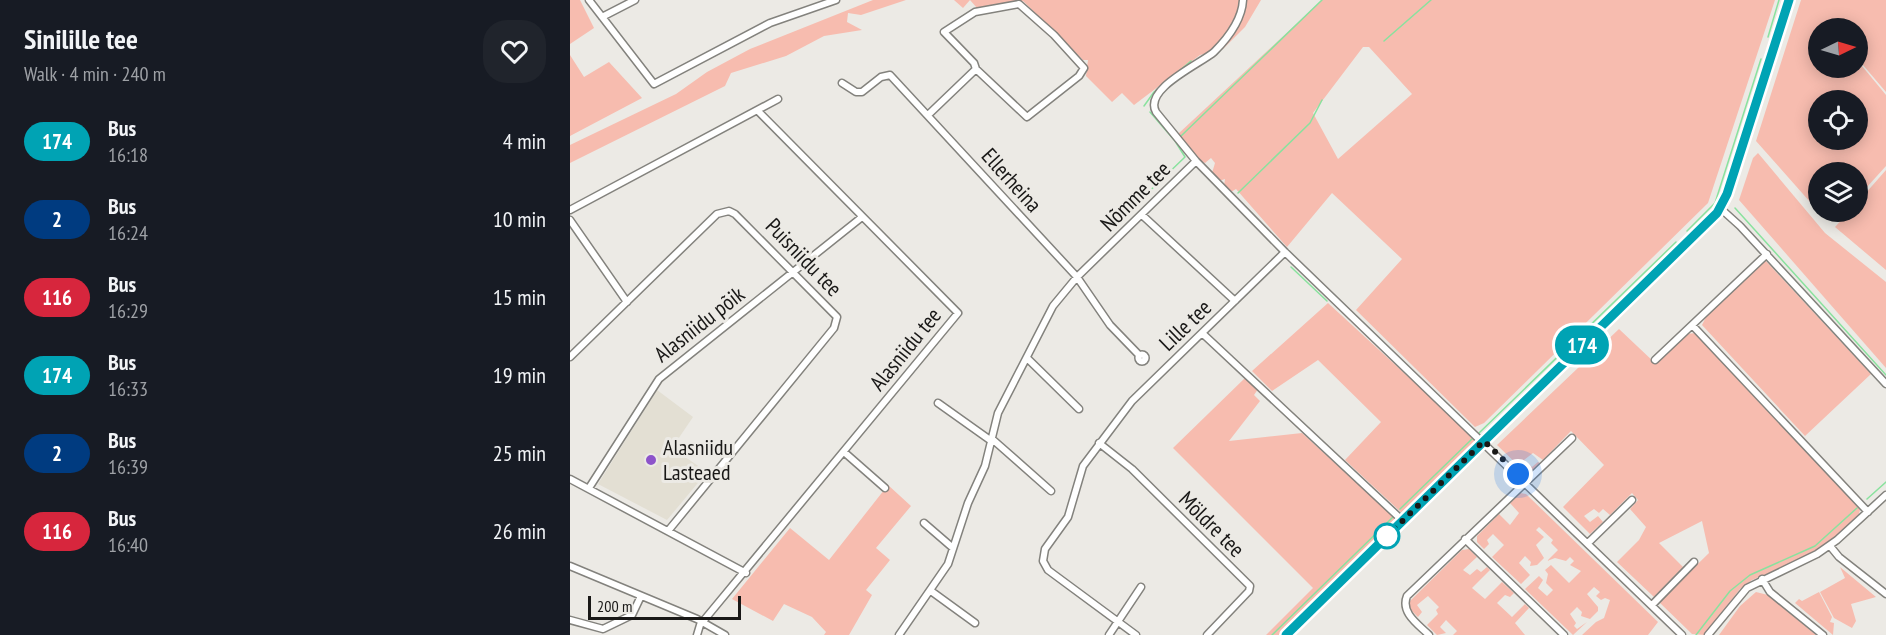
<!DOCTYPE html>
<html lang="en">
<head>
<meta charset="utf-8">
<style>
  body { margin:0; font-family:"PT Sans Narrow",sans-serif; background:#20242c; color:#f1f3f6; height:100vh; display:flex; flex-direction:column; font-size:22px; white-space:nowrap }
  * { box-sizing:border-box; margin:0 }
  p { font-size:20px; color:#9ea1a6 }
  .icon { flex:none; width:33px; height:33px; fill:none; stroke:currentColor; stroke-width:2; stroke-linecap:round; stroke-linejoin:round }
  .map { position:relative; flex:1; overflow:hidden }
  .details { display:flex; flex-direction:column; background:#171b24; width:570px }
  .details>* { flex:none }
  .badge { padding:0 12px; border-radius:20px; font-size:21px; line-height:39px }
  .needle { width:39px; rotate:85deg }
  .fabs { position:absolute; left:1238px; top:18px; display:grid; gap:12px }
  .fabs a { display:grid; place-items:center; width:60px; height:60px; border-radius:50%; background:#171b24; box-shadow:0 3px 15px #0003; font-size:30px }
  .scale { position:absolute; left:18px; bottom:15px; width:153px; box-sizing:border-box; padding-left:6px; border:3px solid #191817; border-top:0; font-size:16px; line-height:21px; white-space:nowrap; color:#191817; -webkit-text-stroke:4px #eceae5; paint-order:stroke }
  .you { position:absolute; width:30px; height:30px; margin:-15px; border:4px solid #fff; border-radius:50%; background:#1a73e8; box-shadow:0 0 0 9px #1a73e833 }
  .map>.badge { position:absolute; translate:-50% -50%; box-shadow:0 0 0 3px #fff }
  .round { display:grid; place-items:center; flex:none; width:63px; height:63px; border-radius:24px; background:#20242c }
  .summary { display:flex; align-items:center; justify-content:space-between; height:102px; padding:0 24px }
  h1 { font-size:28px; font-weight:700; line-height:45px }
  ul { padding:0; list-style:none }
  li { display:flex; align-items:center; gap:18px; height:78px; padding:0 24px }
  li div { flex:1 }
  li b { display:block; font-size:22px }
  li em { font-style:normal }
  li .badge { min-width:66px; font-weight:700; text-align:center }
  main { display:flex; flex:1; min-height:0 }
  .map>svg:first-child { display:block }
  .built { fill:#e3dfd3 }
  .green { fill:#f7bcaf; fill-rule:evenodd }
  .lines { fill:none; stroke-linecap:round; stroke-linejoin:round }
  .stream { stroke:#89e29e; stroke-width:1.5 }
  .street-casing { stroke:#83827d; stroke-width:9 }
  .street { stroke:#fff; stroke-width:6 }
  .line-casing { stroke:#fff; stroke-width:14 }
  .line { stroke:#00a3b4; stroke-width:9 }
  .walk { stroke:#191817; stroke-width:6; stroke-dasharray:0 10.8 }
  .poi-dot { fill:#8d53ca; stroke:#eceae5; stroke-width:2 }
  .stop-dot { fill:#fff; stroke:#00a3b4; stroke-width:3 }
  .labels { text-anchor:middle; stroke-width:6; stroke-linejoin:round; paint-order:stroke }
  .street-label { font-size:22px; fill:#191817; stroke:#eceae5 }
  .poi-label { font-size:22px; fill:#191817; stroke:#eceae5; text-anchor:start }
</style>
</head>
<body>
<main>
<section class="details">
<div class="summary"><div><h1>Sinilille tee</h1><p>Walk · 4 min · 240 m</p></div><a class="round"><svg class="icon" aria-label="heart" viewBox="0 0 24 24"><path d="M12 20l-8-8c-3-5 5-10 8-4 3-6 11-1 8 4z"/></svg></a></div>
<ul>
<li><span class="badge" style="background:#00a3b4;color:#fff">174</span><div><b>Bus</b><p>16:18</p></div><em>4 min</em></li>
<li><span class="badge" style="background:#003b80;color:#fff">2</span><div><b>Bus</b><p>16:24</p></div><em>10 min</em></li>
<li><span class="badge" style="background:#d7263d;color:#fff">116</span><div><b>Bus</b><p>16:29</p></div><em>15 min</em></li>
<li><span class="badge" style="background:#00a3b4;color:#fff">174</span><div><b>Bus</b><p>16:33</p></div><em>19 min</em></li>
<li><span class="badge" style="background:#003b80;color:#fff">2</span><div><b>Bus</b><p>16:39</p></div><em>25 min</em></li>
<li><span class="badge" style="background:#d7263d;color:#fff">116</span><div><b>Bus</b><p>16:40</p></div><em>26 min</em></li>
</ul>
</section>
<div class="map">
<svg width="1316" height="635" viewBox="0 0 1316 635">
  <rect width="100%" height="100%" fill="#eceae5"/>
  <path class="built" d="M87 390 123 417 102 448 137 472 97 520 28 484Z"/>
  <path class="green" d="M0 0H10L24 28 0 44Z
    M303 0H336L291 15 278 13 277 22 292 30 254 36 216 56 161 73 155 86 0 163V145L106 94 137 72 180 49Z
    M384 0H691L675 27 653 49 630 55 564 105 552 93 542 102 516 76 518 60H513L453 1 407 8 400 0 393 8Z
    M752 0H1205L1138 203 914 423 905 427 786 310 832 259 762 193 717 247 666 189 661 192 654 186 655 179 649 181 642 173 645 163 641 158 635 163 630 161 608 134ZM793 47H799L842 94 768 159 743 113Z
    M1231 0H1316V92L1287 58V28H1248V68H1287V60L1316 95V166L1287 198V172H1248V211L1186 141ZM1287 100V140H1248V100Z
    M0 55 14 77 39 62 72 98 0 136Z
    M1188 153 1255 233 1316 282V368L1169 200 1183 158Z
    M1316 170V270L1265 227 1279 212H1287V203Z
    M1195 260 1301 374 1235 436 1132 325 1138 313Z
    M758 303 906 439 905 446 834 515 775 460 811 422 748 360 702 391 682 371Z
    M1049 329 1085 363 1116 334 1126 333 1287 504 1290 510 1288 517 1256 545 1235 558 1182 580 1170 589 1135 635 1122 634 1089 602 1139 553 1132 521 1089 543 1113 567 1084 597 1047 562 1069 540 1076 527 1060 509 1068 500 1062 493 1040 515 1033 509 1029 513 1024 509 1014 516 1020 522 1028 516 1033 522 1020 534 993 507 1034 465 1001 431 973 460 963 453 954 460 962 467 968 462 970 463 958 475 927 445Z
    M675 378 688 389 684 395 690 401 659 441 732 433 824 517V520L709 635H696L743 588 603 448Z
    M318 485 341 506 306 548 320 560 296 590 302 595 279 635H254L256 632 242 617 214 604 203 621 162 599 220 528 259 560Z
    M950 493 956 494 1088 622 1078 635H1012L1026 622 1034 618 1040 600 1035 598 1031 600 1026 596 1030 592 1024 587 1017 594 1028 607V611L1020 619 1011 616 1012 612 1007 607 1000 614 1006 623 1004 626 1007 629 1017 622 1003 635 955 589 969 576 973 580 968 588 977 596 983 590 976 583 978 574 975 570 981 565 999 583 1011 571 1000 565 1004 561 1000 557 996 561 985 558 977 561 988 550 981 543 983 540 969 527 966 530 974 537 966 545 974 558 967 565 960 566 961 562 955 556 949 563 960 575 951 584 922 557 934 545 923 534 917 540 919 544 914 549 907 542V536L929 514 940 525 949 513 940 503Z
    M899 549 907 557 893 570 900 575 907 569 911 572 917 567 920 570 902 588 915 599 932 582 944 593 940 597 935 595 927 603 942 617 955 604 959 608 945 623 955 635H883L887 631 876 620 870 627 876 633 867 635 857 625 868 614 866 610 869 607 858 596 847 605 852 612 848 617 839 608 840 601 892 550Z
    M1270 567 1306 597 1281 604 1286 621 1282 628 1264 618 1250 592 1275 578Z
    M1186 592 1198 595 1246 635H1149L1170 606Z
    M1249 592 1262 617 1260 622 1264 623 1263 635 1225 603 1229 599 1232 601Z"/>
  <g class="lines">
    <path class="stream" d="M1198 37 1209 0
      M814 41 861 0
      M574 106 584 92 621 61
      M611 136 752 0
      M668 193 740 123 752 100
      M563 207 615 157 605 141 580 112
      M1165 208 1316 375
      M1117 231 1145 203 1191 59
      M721 267 757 301
      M652 293 658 299
      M909 433 1106 242
      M1297 499 1316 482
      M830 509 903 438
      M702 635 823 517
      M1126 635 1160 591 1180 575 1245 546 1287 508"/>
    <defs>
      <path id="street" d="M19 0 84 84 200 23 266 0
        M32 17 65 0
        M272 83 286 92H292L311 77 320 75 507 277 540 325 569 355
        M358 115 406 69 457 117 509 76 514 68 484 35 449 4 405 12 374 32 404 63 406 69
        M626 161 715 252 1112 635
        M1150 208 1170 226 1316 384
        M0 210 208 99
        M572 215 665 301
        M0 220 57 302
        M1122 325 1298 512
        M632 333 833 521
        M568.5 358a3.5 3.5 0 1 1 7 0a3.5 3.5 0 1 1-7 0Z
        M0 357 147 214 159 211 165 214 267 317 264 328 98 531
        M457 358 509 409
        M1085 360 1197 254
        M368 403 420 440
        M421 438 481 491
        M529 443 562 469 680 586 679 591 637 635
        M274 452 315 488
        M0 479 176 573
        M19 488 89 379 292 217
        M354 523 383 548
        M895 539 994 635
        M1018 543 1062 500
        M1260 546 1269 557 1316 594
        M0 566 127 619 155 635
        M1192 579 1200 592 1253 635
        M361 591 405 623
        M1082 605 1124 562
        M0 620 33 629 62 615 71 596
        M127 635 130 625 388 313 188 111
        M329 635 378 564 398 503 415 466 428 413 483 306 507 277 626 161 586 112C573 89 630 64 644 52 658 38 672 19 673 0
        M539 635 571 587
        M566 635 478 570 473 561 475 549 498 517 513 466 562 401 715 252
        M716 635 1147 213 1157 194 1219 0
        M859 635C849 625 830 613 837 596L1002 438
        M1138 635 1177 588 1247 554 1267 540 1316 495"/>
    </defs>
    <use href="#street" class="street-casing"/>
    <use href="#street" class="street"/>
  </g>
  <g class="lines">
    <defs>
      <path id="line" d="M716 635 1147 213 1157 194 1219 0"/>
    </defs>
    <use href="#line" class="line-casing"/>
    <use href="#line" class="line"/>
    <path class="walk" d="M817 536 914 441 948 474"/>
  </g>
  <circle class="poi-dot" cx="81" cy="460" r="6"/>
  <circle class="stop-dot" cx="817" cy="536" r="12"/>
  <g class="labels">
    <g class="street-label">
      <text transform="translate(442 180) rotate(48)" y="8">Ellerheina</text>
      <text transform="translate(565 196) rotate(-45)" y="8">Nõmme tee</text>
      <text transform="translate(234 257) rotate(46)" y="8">Puisniidu tee</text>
      <text transform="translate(129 324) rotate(-38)" y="8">Alasniidu põik</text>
      <text transform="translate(615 325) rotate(-44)" y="8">Lille tee</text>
      <text transform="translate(335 349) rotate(-51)" y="8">Alasniidu tee</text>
      <text transform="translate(642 524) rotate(45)" y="8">Möldre tee</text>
    </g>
    <g class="poi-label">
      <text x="93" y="455">Alasniidu<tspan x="93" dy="25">Lasteaed</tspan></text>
    </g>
  </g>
</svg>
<div class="fabs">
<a><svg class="needle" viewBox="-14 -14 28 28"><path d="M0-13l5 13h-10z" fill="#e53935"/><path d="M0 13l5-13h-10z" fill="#9ea1a6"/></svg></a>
<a><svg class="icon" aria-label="locate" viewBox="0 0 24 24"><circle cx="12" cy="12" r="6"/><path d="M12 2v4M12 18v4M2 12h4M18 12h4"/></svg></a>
<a><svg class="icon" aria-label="layers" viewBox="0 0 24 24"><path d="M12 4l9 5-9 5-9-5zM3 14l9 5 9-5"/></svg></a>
</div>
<div class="scale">200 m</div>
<div class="you" style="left:948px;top:474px"></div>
<b class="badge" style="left:1012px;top:345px;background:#00a3b4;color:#fff">174</b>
</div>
</main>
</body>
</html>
